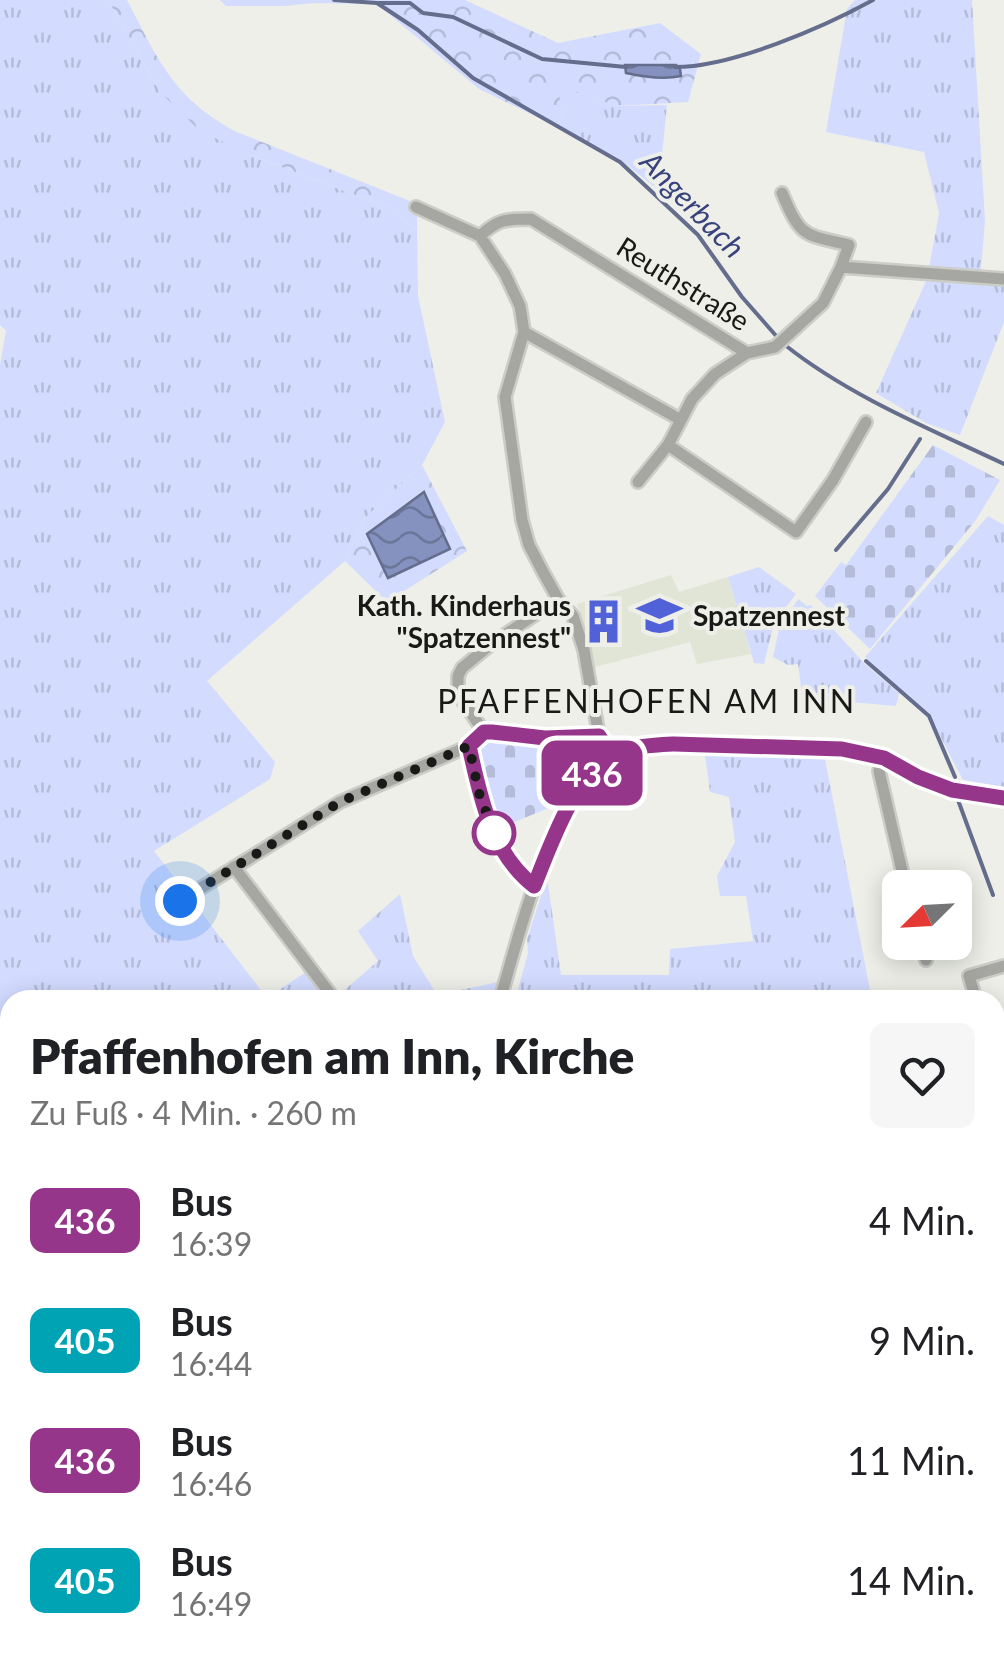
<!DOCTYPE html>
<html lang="de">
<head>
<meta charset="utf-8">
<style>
  body { margin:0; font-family:Lato,sans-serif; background:#f6f6f6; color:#202124; height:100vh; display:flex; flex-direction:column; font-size:38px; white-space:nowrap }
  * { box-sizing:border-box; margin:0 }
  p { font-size:32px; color:#757577 }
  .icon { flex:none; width:55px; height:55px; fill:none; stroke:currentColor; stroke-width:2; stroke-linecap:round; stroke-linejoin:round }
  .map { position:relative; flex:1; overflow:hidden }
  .panel { position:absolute; left:0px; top:990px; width:1005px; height:670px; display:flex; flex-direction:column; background:#fff; border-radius:30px 30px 0 0; box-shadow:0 5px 25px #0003 }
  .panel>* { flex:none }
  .badge { padding:0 20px; border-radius:15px; font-size:35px; line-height:65px }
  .needle { width:65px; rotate:246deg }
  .controls { position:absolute; left:882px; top:870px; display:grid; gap:20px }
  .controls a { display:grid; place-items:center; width:90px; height:90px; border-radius:15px; background:#fff; box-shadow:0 5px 25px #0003; font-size:50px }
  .you { position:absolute; width:50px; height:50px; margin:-25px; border:8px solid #fff; border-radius:50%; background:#1a73e8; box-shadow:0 0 0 15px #1a73e833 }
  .map>.badge { position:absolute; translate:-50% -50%; box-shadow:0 0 0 5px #fff }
  .round { display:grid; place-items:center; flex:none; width:105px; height:105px; border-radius:15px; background:#f6f6f6 }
  .head { display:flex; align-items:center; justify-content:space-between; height:170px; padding:0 30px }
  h1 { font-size:48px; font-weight:800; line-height:75px }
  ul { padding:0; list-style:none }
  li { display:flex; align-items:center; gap:30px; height:120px; padding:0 30px }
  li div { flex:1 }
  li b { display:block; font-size:38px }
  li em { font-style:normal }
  li .badge { min-width:110px; font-weight:700; text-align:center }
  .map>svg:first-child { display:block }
  .built { fill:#e1e5d6 }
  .grass { fill:url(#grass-tufts) }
  .forest { fill:url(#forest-crowns) }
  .cemetery { fill:url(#cemetery-stones) }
  .water { fill:url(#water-waves); stroke:#656d8c; stroke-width:2.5 }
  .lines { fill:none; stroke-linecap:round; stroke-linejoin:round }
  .stream { stroke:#656d8c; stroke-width:4 }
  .street-casing { stroke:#cbcdc7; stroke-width:16 }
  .street { stroke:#a6a6a3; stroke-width:11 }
  .line-casing { stroke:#fff; stroke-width:22 }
  .line { stroke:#96368b; stroke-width:15 }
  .walk { stroke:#191917; stroke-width:10; stroke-dasharray:0 18 }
  .stop-dot { fill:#fff; stroke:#96368b; stroke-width:5 }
  .labels { text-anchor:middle; stroke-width:8; stroke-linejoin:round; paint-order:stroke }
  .street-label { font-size:28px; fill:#191917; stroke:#edefe8 }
  .poi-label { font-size:28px; font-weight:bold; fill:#191917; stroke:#edefe8; text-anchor:end }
  .water-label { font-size:30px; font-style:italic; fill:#38437d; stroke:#edefe8 }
  .quarter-label { font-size:32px; letter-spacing:2.5px; fill:#191917; stroke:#edefe8 }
</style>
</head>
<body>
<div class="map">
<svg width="1004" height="1660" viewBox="0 0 1004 1660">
  <defs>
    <pattern id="grass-tufts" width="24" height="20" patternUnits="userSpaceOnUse" patternTransform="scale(2.5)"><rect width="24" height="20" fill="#d3dcff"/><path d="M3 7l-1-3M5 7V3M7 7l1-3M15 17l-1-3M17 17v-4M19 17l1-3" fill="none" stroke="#b5bcda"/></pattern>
    <pattern id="forest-crowns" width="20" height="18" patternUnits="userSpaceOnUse" patternTransform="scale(2.5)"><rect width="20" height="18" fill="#d3dcff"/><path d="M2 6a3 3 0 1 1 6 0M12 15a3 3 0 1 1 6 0" fill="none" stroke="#b5bcda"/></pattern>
    <pattern id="cemetery-stones" width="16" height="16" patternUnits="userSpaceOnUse" patternTransform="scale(2.5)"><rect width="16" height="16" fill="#d3dcff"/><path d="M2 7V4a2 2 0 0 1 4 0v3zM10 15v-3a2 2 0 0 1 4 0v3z" fill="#b5bcda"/></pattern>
    <pattern id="water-waves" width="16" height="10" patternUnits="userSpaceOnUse" patternTransform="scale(2.5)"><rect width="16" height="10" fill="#8591be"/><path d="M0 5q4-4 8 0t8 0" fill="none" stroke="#6c7699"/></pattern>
  </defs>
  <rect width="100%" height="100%" fill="#edefe8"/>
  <path class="built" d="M671 575 679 592 728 577 751 654 697 664 690 642 595 667 577 604Z"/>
  <path class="grass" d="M0 0H108L160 92 251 155 391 209 417 231 418 296 445 422 422 465 365 518 345 561 207 681 275 762 270 779 154 851 267 998 306 972 328 1000H10V1237L0 1243V364L6 331 0 325Z
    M855 0H972L985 221 980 280 1004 284V322L960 435 926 423 876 393 927 279 939 213 924 152 826 132 847 9Z
    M556 84 616 106 667 105 661 165 685 211 618 158 560 128 563 112Z
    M988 516 1004 525V787L963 780 930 717 865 657Z
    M759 567 796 594 774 623 764 664 754 663 728 577Z
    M798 599 807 606 811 605 866 665 899 693 896 706 826 700 803 702 798 664 788 665 773 657 779 629Z
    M705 755 825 759 872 1000H515L528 953 527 939 547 877 561 975H669L670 949 753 941 746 896H720L717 876 735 842 729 797 710 792Z
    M400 894 413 956 437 995 498 982 492 1000H333L378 961 358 931Z
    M995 1071 1004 1096V1494L995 1500Z
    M1004 1502V1642L995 1648V1508Z
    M32 1650H208L215 1660H16Z
    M420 1650H716L722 1659 426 1660Z
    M760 1650H992L977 1660H755L754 1654Z"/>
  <path class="forest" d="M108 0H127C158 60 175 100 237 132L420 205 417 210V231L391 209 251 155 200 131 160 92Z
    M220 0H465L558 43 660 23 701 54 688 102 616 106 557 85 563 112 560 128 479 89 377 4 313 3 285 6H226Z
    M422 465 467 551 387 602 345 561 365 518Z"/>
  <path class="cemetery" d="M933 445 1000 480 976 520 870 649 815 596 841 562 846 565Z
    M496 740 522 741 540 744 553 806 510 824 491 817 477 765 482 744Z"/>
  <path class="water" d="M625 65H676L680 69 681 76C663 80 644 77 626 73Z
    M424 492 450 549 388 578 367 534Z"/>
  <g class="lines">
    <path class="stream" d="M334 0 377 3 418 30 473 78 620 162 698 235 742 297 778 338
      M379 3H410L423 13 453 17 542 59 626 67
      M675 67C732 67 824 27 873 0
      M785 345C849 396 930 429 1004 464
      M836 550 888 489 920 439
      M866 661 929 716 955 777
      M958 800 993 895
      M995 1515 1004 1509
      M756 1660 772 1650"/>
    <defs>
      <path id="street" d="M416 207 480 236 505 274 520 306 524 332 505 397 522 520 529 545 543 572 558 599 573 616 584 650 599 736 611 756
        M480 236C498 219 506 219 531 219L747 353
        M841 267 1004 279
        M524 332 681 420
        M668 445 796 532 833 480 866 422
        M638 482 668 445 692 399 715 374 747 353 775 347 823 303 841 267 849 245C803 234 801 238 782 193
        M484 732 462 700 458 688V676L462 668 490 645 558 599
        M469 746C480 796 491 853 534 885
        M884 758 879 771 906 888
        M234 867 335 1000
        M180 901 340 802 469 746 484 732 545 738 599 736
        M921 942 926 960
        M500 1000C518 939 554 785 613 755 632 746 654 745 674 744L842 749 884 758 918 777 952 790 1004 798
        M976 1000 969 976 1004 966
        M995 1058 998 1068 1004 1066
        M0 1410 10 1401
        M739 1650 741 1660"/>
    </defs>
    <use href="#street" class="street-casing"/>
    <use href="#street" class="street"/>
  </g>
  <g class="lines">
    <defs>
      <path id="line" d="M604 744 599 736 545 738 492 732H484L469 746C480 796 491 853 534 886 550 847 573 778 611 756 630 746 654 745 674 744L842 749 884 758 918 777 952 790 1004 798"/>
    </defs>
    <use href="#line" class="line-casing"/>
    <use href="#line" class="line"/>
    <path class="walk" d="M180 901 340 802 469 746 479 793 494 833"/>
  </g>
  <defs>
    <symbol id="school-bare" viewBox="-9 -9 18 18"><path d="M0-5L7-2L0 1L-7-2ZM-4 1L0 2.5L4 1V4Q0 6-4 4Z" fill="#5161d7" stroke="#edefe8" stroke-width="2.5" paint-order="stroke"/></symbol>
    <symbol id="building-bare" viewBox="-9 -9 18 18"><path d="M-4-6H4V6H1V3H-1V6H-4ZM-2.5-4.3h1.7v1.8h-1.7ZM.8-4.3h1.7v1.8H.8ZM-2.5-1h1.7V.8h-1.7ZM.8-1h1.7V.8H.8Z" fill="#5161d7" stroke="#edefe8" stroke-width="2.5" paint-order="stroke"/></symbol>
  </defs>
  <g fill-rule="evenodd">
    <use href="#school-bare" x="628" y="584" width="63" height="63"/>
    <use href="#building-bare" x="572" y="590" width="63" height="63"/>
  </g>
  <circle class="stop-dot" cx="494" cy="833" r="20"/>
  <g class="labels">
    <g class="street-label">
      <text transform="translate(683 284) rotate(32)" y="10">Reuthstraße</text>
    </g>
    <g class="poi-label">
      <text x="571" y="616">Kath. Kinderhaus<tspan x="571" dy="32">"Spatzennest"</tspan></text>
      <text x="693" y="626" text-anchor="start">Spatzennest</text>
    </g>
    <g class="water-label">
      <text transform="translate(692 205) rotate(46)" y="10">Angerbach</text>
    </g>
    <g class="quarter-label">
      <text x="647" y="713">PFAFFENHOFEN AM INN</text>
    </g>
  </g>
</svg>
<div class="controls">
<a><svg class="needle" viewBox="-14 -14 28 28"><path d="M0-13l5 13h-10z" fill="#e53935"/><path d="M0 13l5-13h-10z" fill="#757577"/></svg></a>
</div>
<div class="you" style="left:180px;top:901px"></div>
<b class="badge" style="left:592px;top:773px;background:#96368b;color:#fff">436</b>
<section class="panel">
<div class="head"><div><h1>Pfaffenhofen am Inn, Kirche</h1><p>Zu Fuß · 4 Min. · 260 m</p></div><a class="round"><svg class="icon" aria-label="heart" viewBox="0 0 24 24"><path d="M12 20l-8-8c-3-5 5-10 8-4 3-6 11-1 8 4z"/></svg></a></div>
<ul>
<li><span class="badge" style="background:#96368b;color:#fff">436</span><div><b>Bus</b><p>16:39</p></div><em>4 Min.</em></li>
<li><span class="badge" style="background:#00a3b4;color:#fff">405</span><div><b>Bus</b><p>16:44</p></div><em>9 Min.</em></li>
<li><span class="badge" style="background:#96368b;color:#fff">436</span><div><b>Bus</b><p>16:46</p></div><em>11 Min.</em></li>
<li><span class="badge" style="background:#00a3b4;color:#fff">405</span><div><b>Bus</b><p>16:49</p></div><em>14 Min.</em></li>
</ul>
</section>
</div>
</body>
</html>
